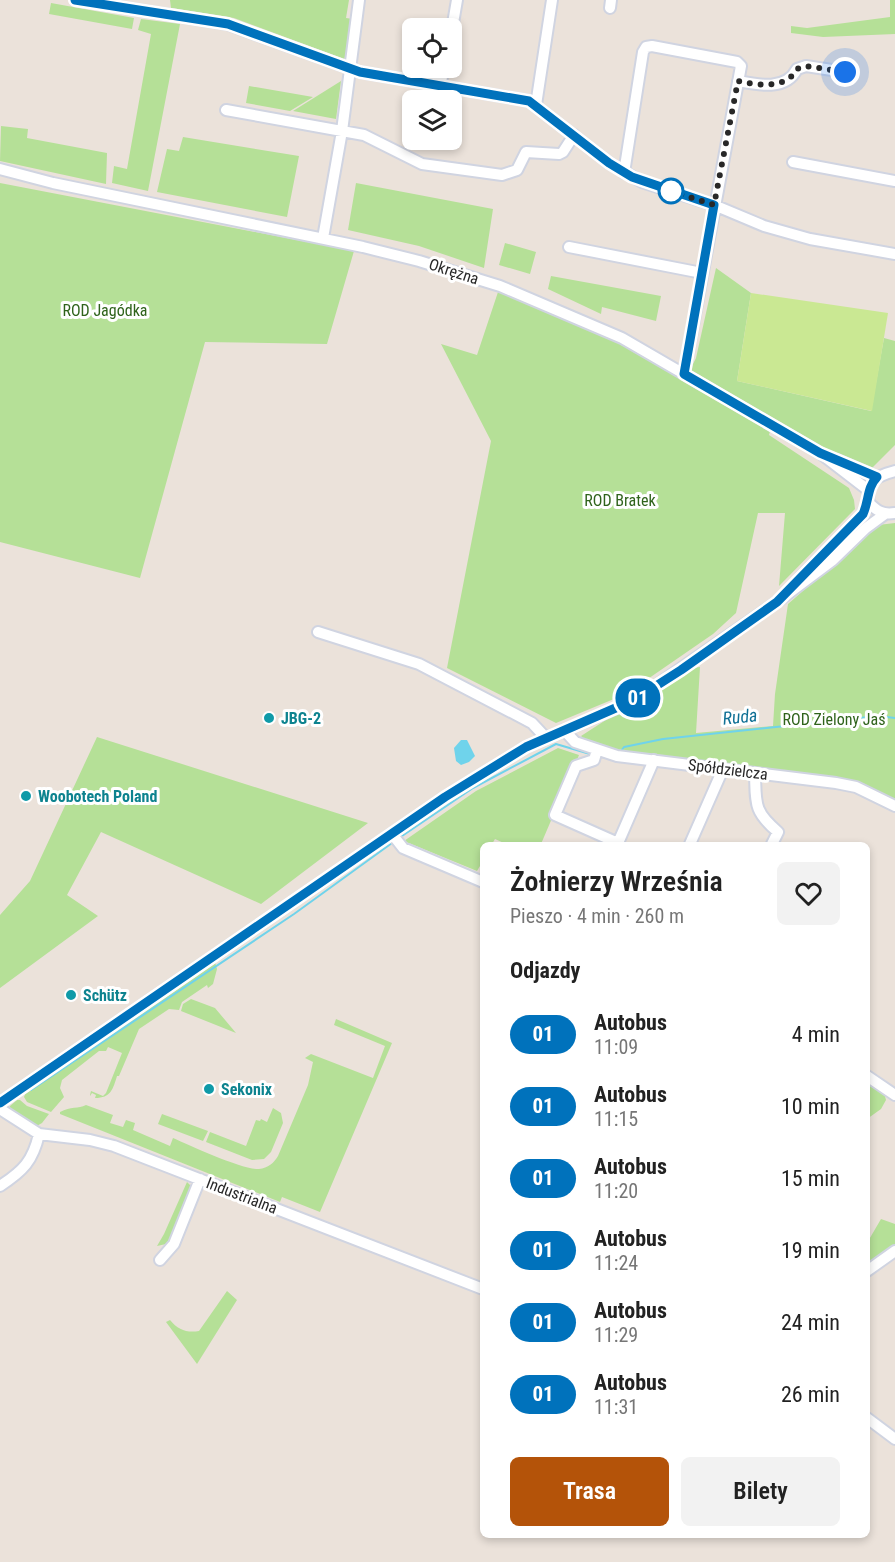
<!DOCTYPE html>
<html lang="pl">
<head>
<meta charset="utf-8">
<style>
  body { margin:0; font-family:"Roboto Condensed",sans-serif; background:#f2f2f2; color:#222; height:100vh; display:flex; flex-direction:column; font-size:22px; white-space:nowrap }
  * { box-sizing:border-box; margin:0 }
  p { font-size:20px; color:#767676 }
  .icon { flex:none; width:33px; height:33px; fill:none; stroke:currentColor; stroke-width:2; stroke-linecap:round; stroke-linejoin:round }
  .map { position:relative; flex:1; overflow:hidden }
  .panel { position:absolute; left:480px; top:842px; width:390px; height:696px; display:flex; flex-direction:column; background:#fff; border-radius:9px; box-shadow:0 3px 9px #0003 }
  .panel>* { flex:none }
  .badge { padding:0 12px; border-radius:20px; font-size:21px; line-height:39px }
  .fabs { position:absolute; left:402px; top:18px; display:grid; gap:12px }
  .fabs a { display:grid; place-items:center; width:60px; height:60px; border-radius:9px; background:#fff; box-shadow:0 3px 9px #0003; font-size:30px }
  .you { position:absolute; width:30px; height:30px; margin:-15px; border:4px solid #fff; border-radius:50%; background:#1a73e8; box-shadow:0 0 0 9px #1a73e833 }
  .map>.badge { position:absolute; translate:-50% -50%; box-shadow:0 0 0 3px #fff }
  h2 { padding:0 30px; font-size:22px; line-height:54px }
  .round { display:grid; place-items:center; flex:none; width:63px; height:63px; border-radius:9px; background:#f2f2f2 }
  .headline { display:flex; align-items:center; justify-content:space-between; height:102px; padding:0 30px }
  h1 { font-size:28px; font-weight:600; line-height:45px }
  .button { display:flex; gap:12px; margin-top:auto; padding:12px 30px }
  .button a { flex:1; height:69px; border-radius:9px; background:#b45309; color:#fff; font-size:24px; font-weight:600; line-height:69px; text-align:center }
  .button a+a { background:#f2f2f2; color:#222 }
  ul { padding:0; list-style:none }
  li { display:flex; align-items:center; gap:18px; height:72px; padding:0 30px }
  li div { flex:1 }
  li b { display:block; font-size:22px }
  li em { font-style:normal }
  li .badge { min-width:66px; font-weight:700; text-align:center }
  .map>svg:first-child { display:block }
  .green { fill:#b5e097 }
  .pitch { fill:#cae893 }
  .water { fill:#6fd3eb }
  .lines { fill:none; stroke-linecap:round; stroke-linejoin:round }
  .stream { stroke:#6fd3eb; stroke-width:2 }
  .minor-casing { stroke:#d0d4e1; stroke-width:14 }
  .minor { stroke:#fff; stroke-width:10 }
  .line-casing { stroke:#fff; stroke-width:14 }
  .line { stroke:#0072bc; stroke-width:9 }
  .walk { stroke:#282828; stroke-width:6; stroke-dasharray:0 10.8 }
  .stop-dot { fill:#fff; stroke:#0072bc; stroke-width:3 }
  .culture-dot { fill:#0f9aa8; stroke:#fff; stroke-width:2 }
  .labels { text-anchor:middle; stroke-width:6; stroke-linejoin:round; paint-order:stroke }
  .street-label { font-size:16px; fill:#282828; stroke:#fff }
  .park-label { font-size:16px; fill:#2f631b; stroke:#fff }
  .culture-label { font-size:16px; font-weight:bold; fill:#0d838f; stroke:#fff; text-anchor:start }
  .water-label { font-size:18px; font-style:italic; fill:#107095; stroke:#fff }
</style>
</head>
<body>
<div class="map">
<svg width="895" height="1562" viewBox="0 0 895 1562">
  <rect width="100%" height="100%" fill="#ebe2da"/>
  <path class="green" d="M170 0H349L346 18 353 19 347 54 344 59 234 18 171 8Z
    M890 0H895V34L823 37 791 33V26L807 28 890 17Z
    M51 3 134 18 132 29 49 14Z
    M141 19 180 24 148 191 112 183 114 166 127 169 151 34 138 30Z
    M341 81 336 119 293 111Z
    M249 86 313 97 290 111 246 103Z
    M1 126 28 129 27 138 107 153 106 184 0 161Z
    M183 137 299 156 287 217 157 192 167 149 179 151Z
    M0 183 354 251 327 344 205 342 140 578 0 542Z
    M356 183 493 209 484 268 419 246 348 230Z
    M505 243 536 252 530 274 499 265Z
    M716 268 751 293 737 381 871 411 884 338 895 341V445L872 468 820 446 690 370 696 358Z
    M551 276 661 296 656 321 602 307 601 314 548 289Z
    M500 286 622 338 772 424 769 435 849 488 854 500 855 509 779 586 785 513H758L736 613 713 634 626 694 556 723 447 668 491 441 441 344 477 355Z
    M895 523V804L870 789 618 753 587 742 581 736 685 669 700 667 696 733 773 726 775 694 788 604 878 525Z
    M97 737 368 823 261 904 101 832 67 895 98 916 0 988V915L30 881Z
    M558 748 579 755 541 844H506L495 839 492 844H483V861L477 871 404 841 476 791Z
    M215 962 217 969 213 984 208 988 207 985 182 1002 179 1010 169 1009 139 1029 119 1076H117C113 1089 111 1098 95 1098L96 1095 92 1093 90 1096V1095L91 1091 103 1096 106 1093 122 1053 108 1047 106 1051H99L62 1080 60 1088 64 1097 51 1112 27 1102 24 1097 26 1092Z
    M191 999 215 1008 236 1033 181 1011 183 1004Z
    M336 1019 392 1043 320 1212 282 1197 280 1202 60 1114V1112C71 1106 78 1109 86 1105L113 1115 110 1123 123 1127 126 1120 135 1123 133 1130 170 1146 173 1138C191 1146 243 1170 259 1169 268 1168 274 1163 278 1156L308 1085 313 1062 305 1058 311 1054 373 1078 385 1046 334 1025Z
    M867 1082 884 1093 886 1100 881 1109 867 1119Z
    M17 1100H20L27 1106 49 1114 42 1123 35 1127 9 1109 10 1106Z
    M273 1108 281 1113 283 1123 271 1152 264 1159 252 1160 206 1142 210 1132 246 1146 256 1120 260 1121 261 1119 267 1122Z
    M162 1114 208 1131 203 1141 158 1124Z
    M187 1182 191 1186 190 1190 172 1235 166 1244 157 1246 164 1234Z
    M881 1219 895 1224V1245L867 1266V1243Z
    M227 1291 237 1300 197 1364 166 1322 170 1320C178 1330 187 1333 199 1331Z"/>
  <path class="pitch" d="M751 293 888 313 872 411 737 381Z"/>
  <path class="water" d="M461 740H467L475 756 469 762 461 765 456 761 454 748Z"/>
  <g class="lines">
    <path class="stream" d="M621 751 624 747 663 739 878 716 895 718
      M402 836 473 788 556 744 590 754
      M31 1090 294 914 392 843"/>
    <defs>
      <path id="minor" d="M76 0 227 24 360 72 529 101 609 163 642 182 714 205 764 226 810 239 895 254
        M610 8 611 0
        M452 29 457 0
        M738 81C758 85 786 91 797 69L806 66 845 72
        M440 86 444 68
        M536 105 552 0
        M226 110 364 135 422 164 502 175 517 170 526 152 559 154 563 152 574 135
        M793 162 895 181
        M0 169 53 183 363 247 419 261 500 286 622 338 820 453 868 490
        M624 173 643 52 646 47 652 46 737 62 741 66 684 374
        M323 238 342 131 359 0
        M569 247 702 273
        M837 460 877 477
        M895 471C876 476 868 480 868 502 877 511 882 515 895 513
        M800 578 863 514 868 502
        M318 632 419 664 532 723 546 738
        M564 730 575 742 617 756 836 783 856 787 895 806
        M597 750 594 760 576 766 555 815 618 843 654 760
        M755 773C756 803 753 811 778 832L772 844
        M392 834 403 848 483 882
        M690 844 723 769
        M867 1076 895 1095
        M0 1103 445 797 526 747 635 700 777 602 833 560 866 528 885 514
        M0 1109 39 1134 90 1140 114 1146 483 1289
        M0 1186C23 1171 33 1161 39 1134
        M160 1260 174 1244 200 1179
        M867 1271 895 1251
        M867 1418 895 1439"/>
    </defs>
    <use href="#minor" class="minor-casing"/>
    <use href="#minor" class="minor"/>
  </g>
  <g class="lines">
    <defs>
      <path id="line" d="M0 1103 445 797 526 747 634 700 681 670 777 602 863 514C869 501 867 487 877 477L820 453 684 374 714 205 632 177 609 163 529 101 360 72 228 24 75 0"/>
    </defs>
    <use href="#line" class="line-casing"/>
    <use href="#line" class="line"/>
    <path class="walk" d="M671 191 714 205 738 81C758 85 786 90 797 69L806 66 845 72"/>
  </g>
  <circle class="stop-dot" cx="671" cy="191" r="12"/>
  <g class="culture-dot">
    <circle cx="269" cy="718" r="6"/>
    <circle cx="26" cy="796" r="6"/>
    <circle cx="71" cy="995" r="6"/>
    <circle cx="209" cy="1089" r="6"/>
  </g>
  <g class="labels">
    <g class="street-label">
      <text transform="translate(454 271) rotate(18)" y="6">Okrężna</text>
      <text transform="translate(728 769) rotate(7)" y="6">Spółdzielcza</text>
      <text transform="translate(242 1195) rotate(21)" y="6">Industrialna</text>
    </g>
    <g class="park-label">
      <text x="105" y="316">ROD Jagódka</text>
      <text x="620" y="506">ROD Bratek</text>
      <text x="834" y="725">ROD Zielony Jaś</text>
    </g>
    <g class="culture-label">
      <text x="281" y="724">JBG-2</text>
      <text x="38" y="802">Woobotech Poland</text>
      <text x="83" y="1001">Schütz</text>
      <text x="221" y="1095">Sekonix</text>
    </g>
    <g class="water-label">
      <text transform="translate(740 717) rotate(-6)" y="6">Ruda</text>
    </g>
  </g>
</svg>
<div class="fabs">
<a><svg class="icon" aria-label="locate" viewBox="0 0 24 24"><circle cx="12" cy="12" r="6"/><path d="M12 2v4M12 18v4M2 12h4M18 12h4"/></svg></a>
<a><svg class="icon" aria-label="layers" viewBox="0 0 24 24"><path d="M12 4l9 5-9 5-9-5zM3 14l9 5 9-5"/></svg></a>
</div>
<div class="you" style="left:845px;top:72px"></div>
<b class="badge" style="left:638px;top:698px;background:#0072bc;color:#fff">01</b>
<section class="panel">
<div class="headline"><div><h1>Żołnierzy Września</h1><p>Pieszo · 4 min · 260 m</p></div><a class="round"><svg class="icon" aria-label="heart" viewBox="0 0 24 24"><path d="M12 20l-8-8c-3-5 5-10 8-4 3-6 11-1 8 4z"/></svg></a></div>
<h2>Odjazdy</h2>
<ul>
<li><span class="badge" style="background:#0072bc;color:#fff">01</span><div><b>Autobus</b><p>11:09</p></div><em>4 min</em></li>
<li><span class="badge" style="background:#0072bc;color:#fff">01</span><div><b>Autobus</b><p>11:15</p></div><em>10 min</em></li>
<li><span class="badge" style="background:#0072bc;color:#fff">01</span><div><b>Autobus</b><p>11:20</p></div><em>15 min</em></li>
<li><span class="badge" style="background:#0072bc;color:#fff">01</span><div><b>Autobus</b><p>11:24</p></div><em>19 min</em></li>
<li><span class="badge" style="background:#0072bc;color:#fff">01</span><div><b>Autobus</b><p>11:29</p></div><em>24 min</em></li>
<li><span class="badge" style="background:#0072bc;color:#fff">01</span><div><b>Autobus</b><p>11:31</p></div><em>26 min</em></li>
</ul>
<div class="button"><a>Trasa</a><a>Bilety</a></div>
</section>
</div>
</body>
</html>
